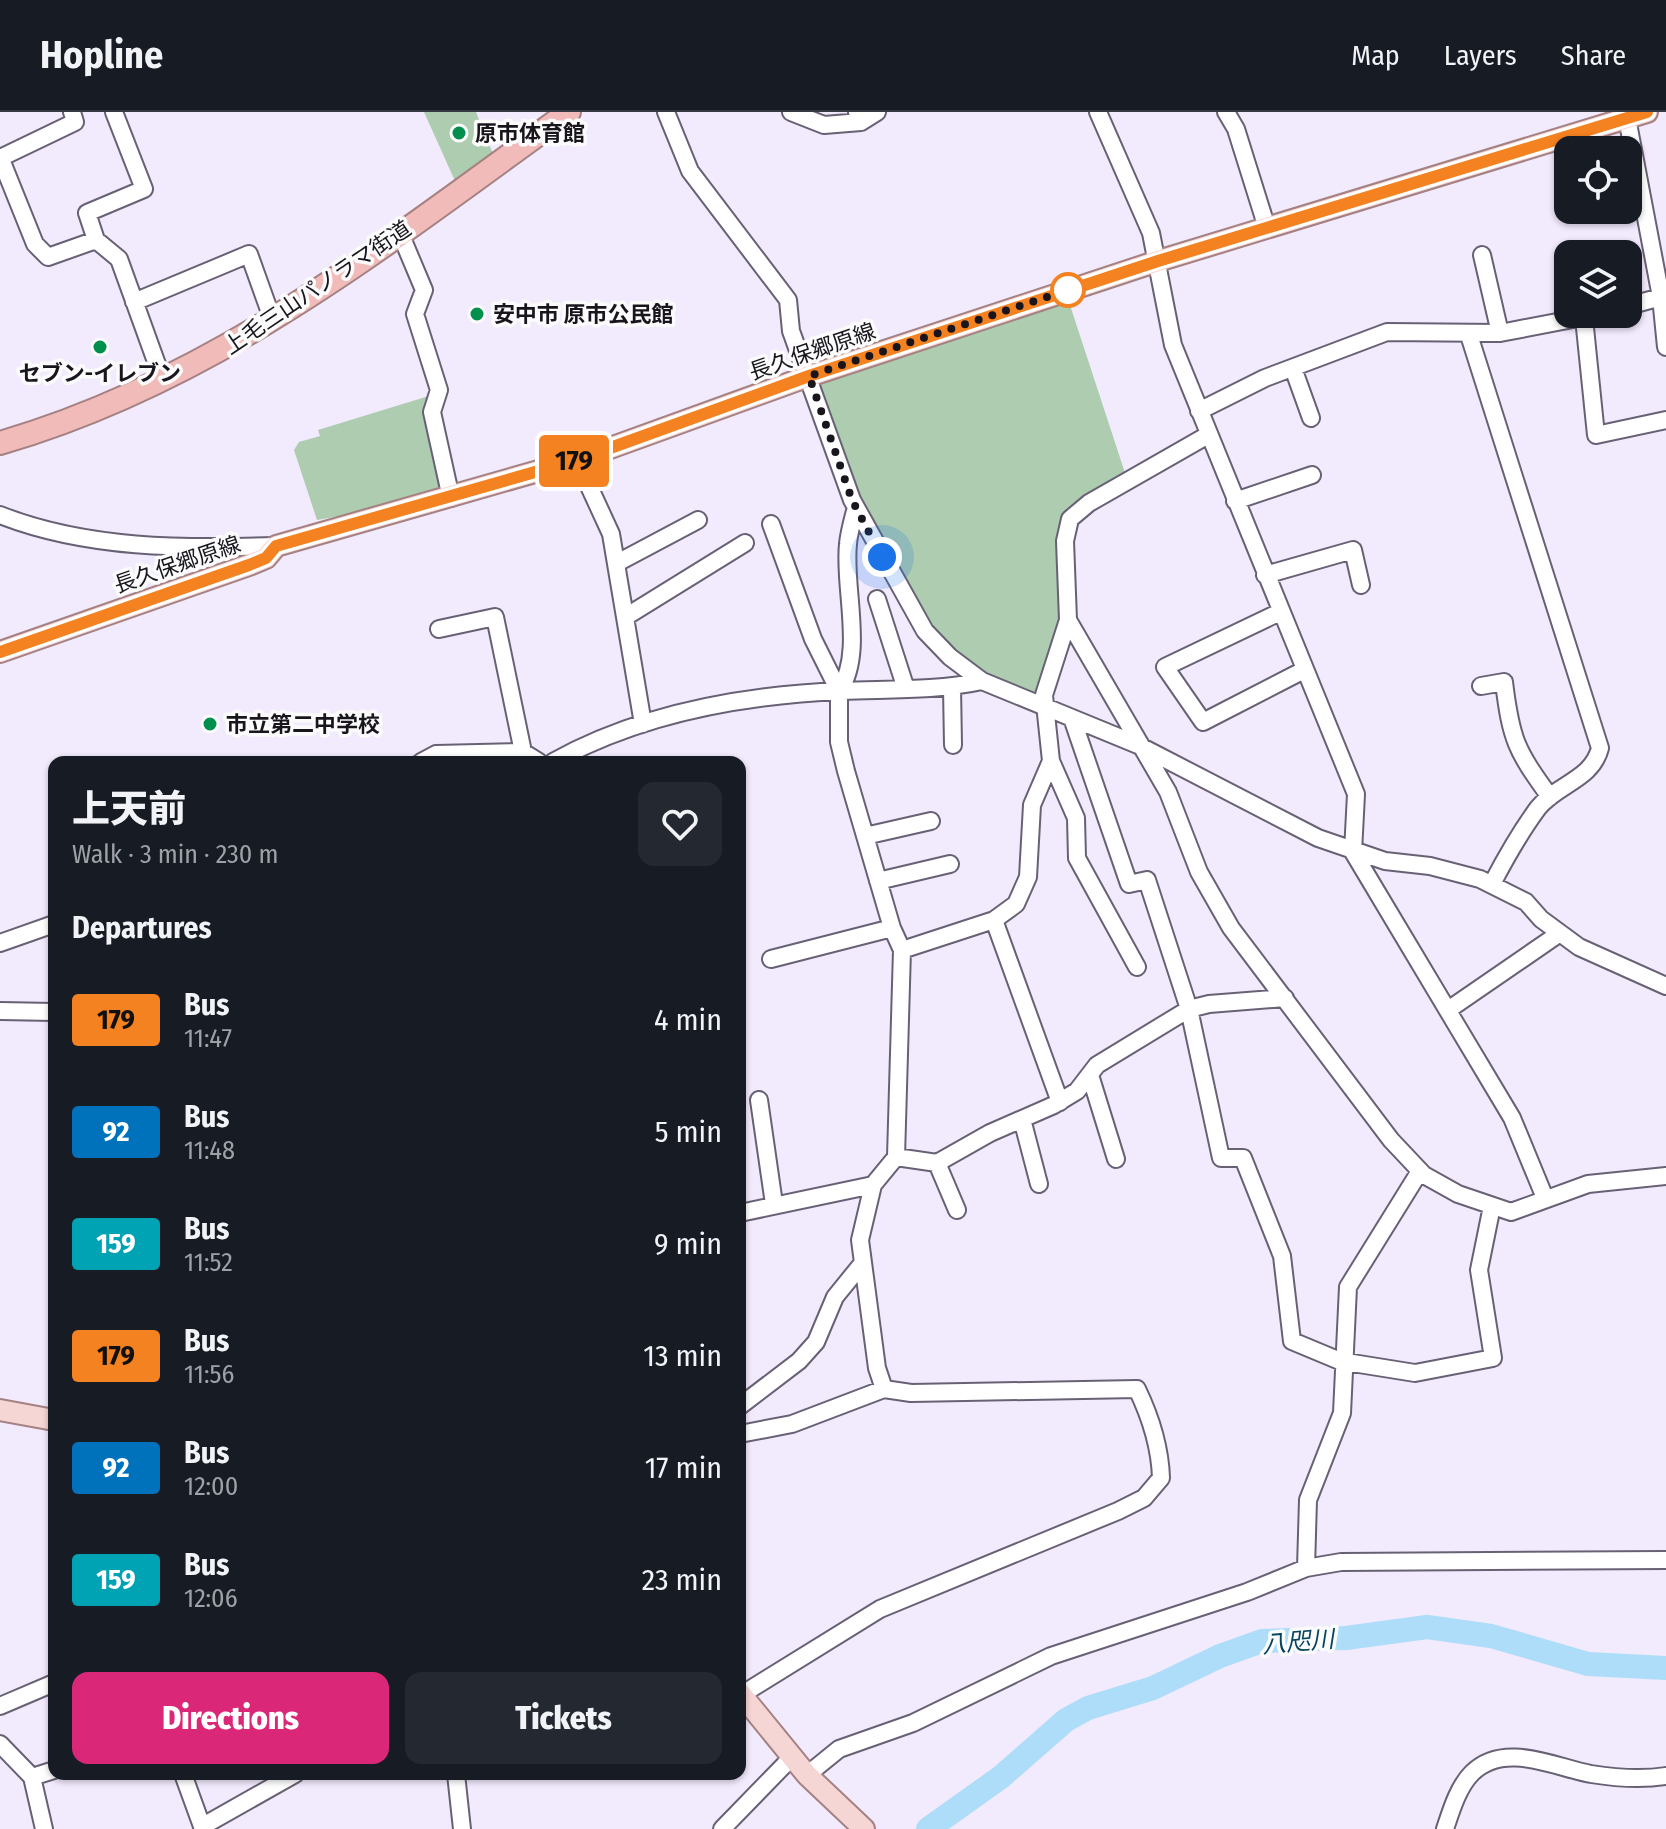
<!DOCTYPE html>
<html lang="en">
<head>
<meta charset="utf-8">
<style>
  body { margin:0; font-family:"Fira Sans Condensed","Noto Sans JP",sans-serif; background:#242831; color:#f1f3f6; height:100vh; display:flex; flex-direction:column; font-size:30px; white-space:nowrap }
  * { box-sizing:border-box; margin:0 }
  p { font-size:26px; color:#9ea1a6 }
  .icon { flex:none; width:44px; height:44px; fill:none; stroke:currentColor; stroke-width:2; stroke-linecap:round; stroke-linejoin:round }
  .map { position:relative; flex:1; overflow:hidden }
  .sheet { position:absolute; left:48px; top:644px; width:698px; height:1024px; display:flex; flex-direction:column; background:#171b24; border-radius:16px; box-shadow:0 2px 6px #0004 }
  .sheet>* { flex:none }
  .badge { padding:0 16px; border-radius:6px; font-size:28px; line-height:52px }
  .tools { position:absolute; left:1554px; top:24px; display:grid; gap:16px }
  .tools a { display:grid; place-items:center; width:88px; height:88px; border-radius:16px; background:#171b24; box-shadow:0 2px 6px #0004; font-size:40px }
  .you { position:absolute; width:40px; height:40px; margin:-20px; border:6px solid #fff; border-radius:50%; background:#1a73e8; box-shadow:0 0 0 12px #1a73e833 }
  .map>.badge { position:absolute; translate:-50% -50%; box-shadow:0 0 0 4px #fff }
  h2 { padding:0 24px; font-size:30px; line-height:72px }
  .round { display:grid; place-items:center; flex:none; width:84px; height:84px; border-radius:16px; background:#242831 }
  .headline { display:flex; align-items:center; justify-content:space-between; height:136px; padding:0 24px }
  h1 { font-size:38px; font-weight:800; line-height:60px }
  .button { display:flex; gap:16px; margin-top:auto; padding:16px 24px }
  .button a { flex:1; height:92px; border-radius:16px; background:#db2777; color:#fff; font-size:32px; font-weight:800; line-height:92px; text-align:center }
  .button a+a { background:#242831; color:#f1f3f6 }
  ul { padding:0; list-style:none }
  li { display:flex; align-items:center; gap:24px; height:112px; padding:0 24px }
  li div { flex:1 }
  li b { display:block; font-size:30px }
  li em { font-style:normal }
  li .badge { min-width:88px; font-weight:700; text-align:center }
  header { display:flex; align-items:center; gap:48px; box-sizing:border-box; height:112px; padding:0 40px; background:#171b24; border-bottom:2px solid #363941 }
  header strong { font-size:38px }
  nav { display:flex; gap:44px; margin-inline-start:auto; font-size:28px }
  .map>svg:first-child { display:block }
  .green { fill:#aeccaf }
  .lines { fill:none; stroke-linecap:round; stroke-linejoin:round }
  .river { stroke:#adddf9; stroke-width:24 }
  .minor-casing { stroke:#686175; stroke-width:20 }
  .major-casing { stroke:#a48182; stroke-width:24 }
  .highway-casing { stroke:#a48182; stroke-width:26 }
  .minor { stroke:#fff; stroke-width:16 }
  .major { stroke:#f6d6d4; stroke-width:20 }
  .highway { stroke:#f0bbb8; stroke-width:22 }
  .line-casing { stroke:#fff; stroke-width:18 }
  .line { stroke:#f58220; stroke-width:12 }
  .walk { stroke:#18151d; stroke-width:8; stroke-dasharray:0 14.4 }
  .poi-dot { fill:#018f4e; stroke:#fbfbfb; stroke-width:3 }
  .stop-dot { fill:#fff; stroke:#f58220; stroke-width:4 }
  .labels { text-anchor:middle; stroke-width:7; stroke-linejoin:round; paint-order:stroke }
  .poi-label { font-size:22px; font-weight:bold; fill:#18151d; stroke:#fbfbfb; text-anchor:start }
  .street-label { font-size:22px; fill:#18151d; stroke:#fbfbfb }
  .water-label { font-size:24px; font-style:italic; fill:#04445f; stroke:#fbfbfb }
</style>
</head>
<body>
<header>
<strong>Hopline</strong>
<nav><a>Map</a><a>Layers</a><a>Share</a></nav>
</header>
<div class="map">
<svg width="1666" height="1717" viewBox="0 0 1666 1717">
  <rect width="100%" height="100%" fill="#f2eafd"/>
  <path class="green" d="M424 0H476L493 42 455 69Z
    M1067 184 1125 361 1081 386 1071 396 1059 423 1058 510 1036 578 1031 583 985 562 942 529 848 366 815 268Z
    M432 283 443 376 362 400 317 408 294 338 299 330 320 324 318 318Z"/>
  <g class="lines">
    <path class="river" d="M928 1717 1001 1665 1066 1608 1088 1596 1153 1576 1220 1544 1262 1529 1346 1526 1427 1515 1491 1524 1588 1552 1666 1556"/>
    <defs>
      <path id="minor" d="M666 0 690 59 788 188 791 219 852 388 925 519 950 545 982 569 1138 633 1318 726 1385 749 1430 754 1480 767 1526 790 1541 807 1579 835 1666 874
        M791 0 824 13 861 10
        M857 0 861 10 877 0
        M1098 0 1151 121 1173 233 1356 682 1353 740 1512 1006 1545 1086
        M1226 0 1236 17 1267 116
        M1627 6 1661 185 1666 235
        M0 45 35 132 48 145 96 128 119 147 163 269
        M0 46 75 10 72 0
        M400 121 424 178 415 202 439 278 432 300 451 386
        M96 128 87 101 144 77 114 0
        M1482 143 1500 221
        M134 190 249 142 273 209
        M1628 194 1661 185
        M1584 206 1596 323 1666 308
        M1469 223 1600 636C1592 668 1557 672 1538 696 1521 719 1505 747 1492 772
        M1293 256 1311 306
        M1199 299 1265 266 1387 220 1500 221 1599 202
        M577 348 611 422 643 612
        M1235 389 1312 363
        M0 403C86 437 184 437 276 434
        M617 451 698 408
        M1265 463 1353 438 1361 473
        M877 487 906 577
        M1280 500 1165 555 1203 610 1304 558
        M627 504 745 431
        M1068 508 1168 680 1199 760 1231 816 1391 1028 1424 1063 1458 1082 1511 1100 1588 1072 1666 1064
        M439 517 495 505 523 640
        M1481 574 1504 570C1511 628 1516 638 1550 685
        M952 575 953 633
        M839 579C865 541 843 475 848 432 849 420 853 407 856 395
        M1072 606 1129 772 1147 768 1189 897 1221 1046H1243L1282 1144 1292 1229 1340 1249 1415 1261 1493 1246 1479 1158 1492 1094
        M1051 649 1076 706 1077 746 1137 855
        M421 650 436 642 523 640 539 650
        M553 650C639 602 744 583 842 579 889 577 936 579 982 569
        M865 724 931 709
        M878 769 950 752
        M994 808 1060 990
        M0 831 54 812
        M902 838 994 808 1016 792 1028 765 1032 693 1051 649 1044 583 1068 508 1065 429 1070 407 1089 391 1208 323
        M771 847 892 816
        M1448 898 1560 821
        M0 899 54 900
        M1090 963 1116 1047
        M759 988 774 1092
        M1022 1007 1039 1072
        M896 1045 937 1051 990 1021 1054 993 1077 979 1097 953 1189 897 1209 892 1285 886
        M937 1051 957 1098
        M740 1101 873 1073
        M740 1294 799 1249 816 1230 835 1185 861 1153
        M740 1322 792 1312 884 1277
        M1306 1456 1308 1388 1342 1301 1348 1175 1420 1059
        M741 1583 880 1497 1118 1399 1144 1386 1161 1366C1160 1334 1151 1306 1137 1277L911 1281 884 1277 877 1256 860 1128 873 1073 896 1045 902 838 892 816 846 659 839 630V579L813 527 771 412
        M0 1594 54 1571
        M0 1632 32 1665 44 1717
        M183 1662 203 1717
        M456 1662 462 1717
        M807 1663 839 1637 913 1611 1051 1544 1247 1480 1306 1456 1341 1450 1666 1448
        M32 1665 54 1658
        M203 1714 295 1662
        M722 1717 792 1645
        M1445 1717C1451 1699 1458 1675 1472 1661 1504 1629 1554 1655 1591 1662 1616 1666 1641 1668 1666 1664"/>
      <path id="major" d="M0 540 249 453 266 446 276 434 577 348 809 264 1158 149 1647 0
        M0 1298 54 1308
        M740 1581 807 1663 864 1717"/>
      <path id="highway" d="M0 331C218 268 388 130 569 0"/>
    </defs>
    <use href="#minor" class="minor-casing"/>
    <use href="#major" class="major-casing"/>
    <use href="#highway" class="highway-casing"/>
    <use href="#minor" class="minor"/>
    <use href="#major" class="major"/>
    <use href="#highway" class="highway"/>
  </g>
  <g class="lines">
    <defs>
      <path id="line" d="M0 540 249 453 266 446 276 434 577 348 809 264 1158 149 1647 0"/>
    </defs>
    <use href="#line" class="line-casing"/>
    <use href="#line" class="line"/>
    <path class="walk" d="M882 445 852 388 809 264 1068 178"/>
  </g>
  <g class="poi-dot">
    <circle cx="459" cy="21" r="8"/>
    <circle cx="477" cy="202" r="8"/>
    <circle cx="100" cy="235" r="8"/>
    <circle cx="210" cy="612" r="8"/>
  </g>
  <circle class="stop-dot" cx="1068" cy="178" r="16"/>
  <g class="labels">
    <g class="poi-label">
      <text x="475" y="29">原市体育館</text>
      <text x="493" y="210">安中市 原市公民館</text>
      <text x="100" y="269" text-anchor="middle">セブン-イレブン</text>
      <text x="226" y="620">市立第二中学校</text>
    </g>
    <g class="street-label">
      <text transform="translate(317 175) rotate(-34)" y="8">上毛三山パノラマ街道</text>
      <text transform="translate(812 239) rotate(-19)" y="8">長久保郷原線</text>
      <text transform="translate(177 452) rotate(-19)" y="8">長久保郷原線</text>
    </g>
    <g class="water-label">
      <text transform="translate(1298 1530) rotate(-5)" y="8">八咫川</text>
    </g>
  </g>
</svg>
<div class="tools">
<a><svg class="icon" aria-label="locate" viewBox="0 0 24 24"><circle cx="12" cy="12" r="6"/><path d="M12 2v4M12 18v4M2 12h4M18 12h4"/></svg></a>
<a><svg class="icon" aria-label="layers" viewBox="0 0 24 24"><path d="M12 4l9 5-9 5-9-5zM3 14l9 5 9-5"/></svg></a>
</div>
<div class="you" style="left:882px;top:445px"></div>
<b class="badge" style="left:574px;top:349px;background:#f58220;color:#111">179</b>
<section class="sheet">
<div class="headline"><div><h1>上天前</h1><p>Walk · 3 min · 230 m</p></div><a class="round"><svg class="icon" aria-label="heart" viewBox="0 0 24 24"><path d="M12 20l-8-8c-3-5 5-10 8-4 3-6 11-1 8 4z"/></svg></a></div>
<h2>Departures</h2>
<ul>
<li><span class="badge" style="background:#f58220;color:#111">179</span><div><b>Bus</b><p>11:47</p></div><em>4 min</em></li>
<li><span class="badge" style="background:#0072bc;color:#fff">92</span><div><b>Bus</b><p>11:48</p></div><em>5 min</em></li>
<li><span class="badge" style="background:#00a3b4;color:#fff">159</span><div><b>Bus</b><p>11:52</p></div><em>9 min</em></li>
<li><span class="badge" style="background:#f58220;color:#111">179</span><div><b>Bus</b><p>11:56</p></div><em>13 min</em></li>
<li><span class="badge" style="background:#0072bc;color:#fff">92</span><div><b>Bus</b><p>12:00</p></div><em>17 min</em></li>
<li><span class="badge" style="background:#00a3b4;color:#fff">159</span><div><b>Bus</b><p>12:06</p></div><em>23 min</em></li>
</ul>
<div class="button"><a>Directions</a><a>Tickets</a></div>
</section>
</div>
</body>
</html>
